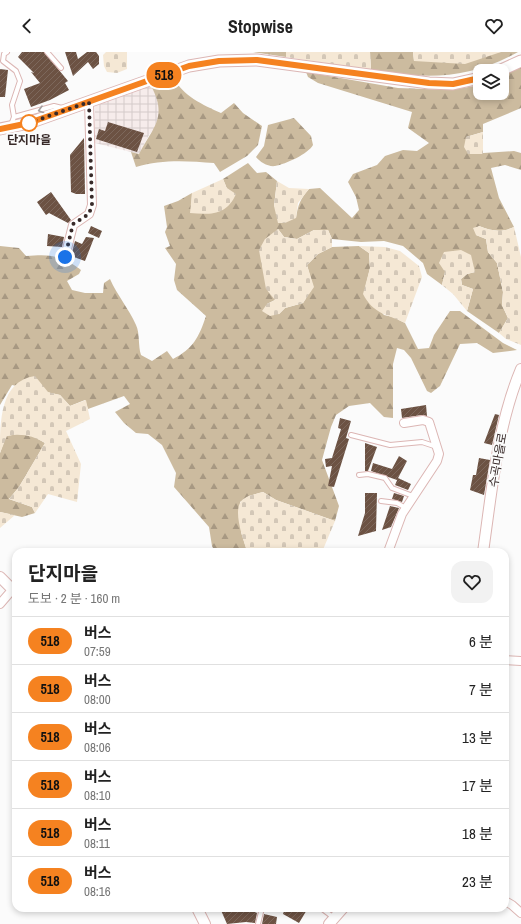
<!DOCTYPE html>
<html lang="ko">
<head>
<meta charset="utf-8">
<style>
  body { margin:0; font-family:"Archivo Narrow","Noto Sans KR",sans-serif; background:#f2f2f2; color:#222; height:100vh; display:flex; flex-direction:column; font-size:15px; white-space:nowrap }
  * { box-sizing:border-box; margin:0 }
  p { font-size:13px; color:#767676 }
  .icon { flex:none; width:22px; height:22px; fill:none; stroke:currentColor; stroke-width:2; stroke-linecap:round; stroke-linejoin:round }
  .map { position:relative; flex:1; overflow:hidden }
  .drawer { position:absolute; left:12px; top:496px; width:497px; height:364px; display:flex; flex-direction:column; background:#fff; border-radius:12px; box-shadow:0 2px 6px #0003 }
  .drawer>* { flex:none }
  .badge { padding:0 8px; border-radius:13px; font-size:14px; line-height:26px }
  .fabs { position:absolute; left:473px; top:12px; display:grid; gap:8px }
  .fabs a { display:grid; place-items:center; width:36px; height:36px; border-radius:8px; background:#fff; box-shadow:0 2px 6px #0003; font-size:20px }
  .you { position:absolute; width:20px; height:20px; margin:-10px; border:3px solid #fff; border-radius:50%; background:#1a73e8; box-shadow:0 0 0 6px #1a73e833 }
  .map>.badge { position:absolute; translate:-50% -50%; box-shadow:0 0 0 2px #fff }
  .round { display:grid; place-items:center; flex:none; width:42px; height:42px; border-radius:12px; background:#f2f2f2 }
  .overview { display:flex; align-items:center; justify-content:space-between; height:68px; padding:0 16px }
  h1 { font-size:19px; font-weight:700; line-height:30px }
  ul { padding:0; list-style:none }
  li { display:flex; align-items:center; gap:12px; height:48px; padding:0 16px; border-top:1px solid #e0e0e0 }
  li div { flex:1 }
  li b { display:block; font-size:15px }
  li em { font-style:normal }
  li .badge { min-width:44px; font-weight:700; text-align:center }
  header { display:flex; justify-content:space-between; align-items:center; height:52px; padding:0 16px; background:#fff; font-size:18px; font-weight:700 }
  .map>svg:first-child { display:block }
  .industrial { fill:url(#industrial-grid) }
  .forest { fill:url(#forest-firs) }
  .cemetery { fill:url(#cemetery-stones) }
  .building { fill:url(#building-hatch) }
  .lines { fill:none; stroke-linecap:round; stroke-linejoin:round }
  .service-casing { stroke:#dcb6b4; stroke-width:6 }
  .minor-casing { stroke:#dcb6b4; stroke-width:10 }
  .tertiary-casing { stroke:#dcb6b4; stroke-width:12 }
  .secondary-casing { stroke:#dcb6b4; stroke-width:13 }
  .service { stroke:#fff; stroke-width:4 }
  .minor { stroke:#fff; stroke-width:8 }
  .tertiary { stroke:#fff; stroke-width:10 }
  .secondary { stroke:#fff; stroke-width:11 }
  .oneway { stroke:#a59f9f }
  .line-casing { stroke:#fff; stroke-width:9 }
  .line { stroke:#f58220; stroke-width:6 }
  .walk { stroke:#382a29; stroke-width:4; stroke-dasharray:0 7.2 }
  .stop-dot { fill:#fff; stroke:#f58220; stroke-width:2 }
  .labels { text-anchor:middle; stroke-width:4; stroke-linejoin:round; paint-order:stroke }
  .stop-label { font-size:12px; font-weight:bold; fill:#382a29; stroke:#fbfbfb }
  .street-label { font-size:12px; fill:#382a29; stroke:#fbfbfb }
</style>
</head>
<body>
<header><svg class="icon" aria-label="back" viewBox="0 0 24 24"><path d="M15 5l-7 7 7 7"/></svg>Stopwise<svg class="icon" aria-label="heart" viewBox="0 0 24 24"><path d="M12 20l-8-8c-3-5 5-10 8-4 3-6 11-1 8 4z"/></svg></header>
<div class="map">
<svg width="521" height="872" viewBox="0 0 521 872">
  <defs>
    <pattern id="industrial-grid" width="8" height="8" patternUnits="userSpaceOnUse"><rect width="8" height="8" fill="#f6eceb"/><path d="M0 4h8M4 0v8" fill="none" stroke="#d4cbca"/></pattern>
    <pattern id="forest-firs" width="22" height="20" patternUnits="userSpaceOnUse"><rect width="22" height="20" fill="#ccbb9f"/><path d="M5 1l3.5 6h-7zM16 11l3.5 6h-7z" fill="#a79882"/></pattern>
    <pattern id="cemetery-stones" width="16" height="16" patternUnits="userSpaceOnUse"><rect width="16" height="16" fill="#f5e8d5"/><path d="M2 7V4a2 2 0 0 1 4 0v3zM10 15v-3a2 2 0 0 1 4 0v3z" fill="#d3c7b7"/></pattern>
    <pattern id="building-hatch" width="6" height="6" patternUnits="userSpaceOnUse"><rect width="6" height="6" fill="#6c5243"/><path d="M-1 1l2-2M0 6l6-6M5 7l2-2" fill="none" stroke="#7d685c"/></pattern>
  </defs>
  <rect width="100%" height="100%" fill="#fbfbfb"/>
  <path class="industrial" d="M151 34 158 46 160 62 154 77 149 83 139 102 95 91V54Z"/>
  <path class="forest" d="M253 0H286V5Z
    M370 0H413L414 9 501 0H518C467 28 427 27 371 18Z
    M521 15V56L483 72V80L466 85 468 102 514 99 521 101V118L505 113 491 116 499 146 514 175C501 181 492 179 479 174L476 183 486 187 488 200 497 211 503 240 502 253 508 266 499 281 467 259 473 237 462 233 461 227 467 222 475 220H445L442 233 427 222 423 211 403 194 384 189 361 190 332 187 328 178H314L297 187 284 185 278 177 275 248 267 252 279 262 285 256 303 251 313 235 307 213 318 202 332 195 359 194 369 201 370 216 364 241 384 263 393 265 405 271 418 297 429 296 434 283 450 259H460L503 291 517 298 493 301 477 291 460 292 440 334 431 341 427 339 411 306 404 298 397 296 393 312V366L384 365 370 351 349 354 336 363 331 375 322 408 339 454 335 469 276 448 263 440 249 444 240 450 241 480 247 499 245 500H215L212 494 209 475 174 435 176 421 162 393 148 382 136 381 124 371 115 360 130 352 124 344 88 357 85 348 70 354 60 343 12 333 0 353V194L19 196 26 204C51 202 61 203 81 218L79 222 67 229 72 238 85 241H103L104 231 110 227C117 243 129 257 136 273 140 281 138 294 141 303L152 309 167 299 173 307C193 297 199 285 206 264L177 238 174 228 176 212 165 196 170 194 165 180 167 175 164 154 178 149 192 141 191 161 227 137 223 127 248 111 257 121 266 120 277 129 274 154 296 166C298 153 300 147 309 137L320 136 352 166 359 158 356 145 348 130 353 122 377 113 385 104 403 98 417 99 429 91 408 76 412 60 318 31 308 25 306 20 398 36 451 38 480 33V41H502V24Z
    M173 25C183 44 203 53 221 61L234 51 243 61 262 74 258 93 247 104 220 120 214 111C188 109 162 107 136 115L131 100 139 102C153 75 168 65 151 34Z
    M294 66 311 84 313 93C308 102 286 112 275 114 268 115 260 110 256 105L264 94 268 73Z
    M17 382 33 384 45 391 19 435 9 447 32 455 35 461 22 465 0 460V401L6 384Z"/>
  <path class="cemetery" d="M106 0H127V17L117 21 107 20 104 14 103 3Z
    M286 0H370L371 18 286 5Z
    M413 0H501L465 12 414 9Z
    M483 80V102H468L464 95 466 85Z
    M223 127 227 136 236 142C227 163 211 163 190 161L192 141Z
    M277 129 289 136 309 137 298 151 296 166 285 171H278L274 154Z
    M479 174C492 179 501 181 514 175L521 205V293L506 287 499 281 508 266 502 253 503 240 497 211 488 200 486 187 476 183 473 176Z
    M278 177 284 185 297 187 314 178H328L332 187V195L318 202 307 213 314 235 303 251 285 256 279 262 270 264 262 259 267 252 275 248 266 237 259 198 265 187Z
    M359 194 385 195 400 199 419 214 422 225 405 271C387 262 373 262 363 242L370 216 369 201Z
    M461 198 471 203 475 220 467 222 461 227 462 233 473 237 467 259 453 242 442 233 445 220 439 211 444 200Z
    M35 324 48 340 60 343 70 354 86 348 90 367 66 379 81 412 77 450 48 442 35 461 32 455 9 447 19 435 45 391C32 383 21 381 7 384L0 401C0 369 0 329 35 324Z
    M263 440 276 448 335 469 322 500H249L247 499C243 487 234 462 240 451 244 444 256 442 263 440Z
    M0 460 15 463 0 476Z"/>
  <path class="building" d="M22 0H44L68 29 65 31 69 38 50 48 31 55 24 37 40 31 31 20 34 21 18 5Z
    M65 0H76L78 7 87 0H96L99 4V12L93 17 88 10 73 24Z
    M0 17 8 18 5 45H0Z
    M108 70 144 81 137 100 96 87 99 77 105 79Z
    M84 86 85 142H76L71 140 70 103Z
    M51 140 71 168 68 171 49 161 46 163 37 150Z
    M91 174 102 179 99 186 88 181Z
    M48 182 64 185 62 195 47 194Z
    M86 185 94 186 85 209 71 204 75 189 82 192Z
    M426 353 427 364 422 363 402 366 401 357Z
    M495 362 499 363 492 393 484 391Z
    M340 366 351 369 346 386 349 387 334 435 328 434 332 414 326 415 325 407 332 406 341 377 338 376Z
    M365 391 377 395 368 419H365Z
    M399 404 407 409 397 428 371 419 373 411 392 417Z
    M479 406 490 408 484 443 470 438 473 423H476Z
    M398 426 411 432 408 438 395 433Z
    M365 441H377L376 479 358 484 365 461Z
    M394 441 404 444 402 450 392 447Z
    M390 454 399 456 391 475 382 478Z
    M220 856H256L255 860 257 861 255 871 246 870 227 872Z
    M285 856 294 859 296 856H308L299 871 283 862Z
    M264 862 277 865 276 872H262Z"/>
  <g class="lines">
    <defs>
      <path id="service" d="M7 0 4 2 3 9 16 19 20 29 12 53 14 65 11 73
        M47 0 61 16
        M14 65 54 54 62 56
        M351 383 390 393 422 390 437 395
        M359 423 368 422 385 426 392 436 413 444
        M381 449 397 451 406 456
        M321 856 333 865
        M258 872 262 856"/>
      <path id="minor" d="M65 205 73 173 89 162 92 153 89 50
        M388 500 402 462 437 409 439 402 429 370 423 368 404 371
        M0 552 12 538
        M505 608 521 609
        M505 849 512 853 521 861"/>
      <path id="tertiary" d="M483 500C492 439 497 374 521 317
        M0 525 16 541
        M197 856 205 872
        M329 872 343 856"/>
      <path id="secondary" d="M499 19 521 9
        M0 77 29 71 189 14 219 9 257 8 429 31 453 32 480 26"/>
    </defs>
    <use href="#service" class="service-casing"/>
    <use href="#minor" class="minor-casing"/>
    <use href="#tertiary" class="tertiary-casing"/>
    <use href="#secondary" class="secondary-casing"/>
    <use href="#service" class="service"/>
    <use href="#minor" class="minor"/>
    <use href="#tertiary" class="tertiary"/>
    <use href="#secondary" class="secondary"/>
  </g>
  <defs><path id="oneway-chevron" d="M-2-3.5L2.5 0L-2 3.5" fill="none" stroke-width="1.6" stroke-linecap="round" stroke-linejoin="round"/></defs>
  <use class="oneway" href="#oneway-chevron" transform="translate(41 58) rotate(165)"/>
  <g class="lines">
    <defs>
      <path id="line" d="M0 77 29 71 189 14 219 9 257 8 429 31 453 32 480 26"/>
    </defs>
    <use href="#line" class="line-casing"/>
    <use href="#line" class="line"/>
    <path class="walk" d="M29 71 89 50 92 153 89 162 73 172 65 205"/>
  </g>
  <circle class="stop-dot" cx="29" cy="71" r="8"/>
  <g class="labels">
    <g class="stop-label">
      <text x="29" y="92">단지마을</text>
    </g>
    <g class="street-label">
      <text transform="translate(498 408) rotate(-80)" y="4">수곡마을로</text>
    </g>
  </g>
</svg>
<div class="fabs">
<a><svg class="icon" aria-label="layers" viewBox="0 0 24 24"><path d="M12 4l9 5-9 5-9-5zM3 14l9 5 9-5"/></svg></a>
</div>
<div class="you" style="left:65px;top:205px"></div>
<b class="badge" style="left:164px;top:23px;background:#f58220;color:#111">518</b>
<section class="drawer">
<div class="overview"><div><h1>단지마을</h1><p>도보 · 2 분 · 160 m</p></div><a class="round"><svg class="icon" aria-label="heart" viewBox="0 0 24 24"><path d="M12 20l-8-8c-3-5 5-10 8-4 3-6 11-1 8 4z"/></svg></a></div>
<ul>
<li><span class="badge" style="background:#f58220;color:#111">518</span><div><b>버스</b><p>07:59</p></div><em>6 분</em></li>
<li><span class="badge" style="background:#f58220;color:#111">518</span><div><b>버스</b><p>08:00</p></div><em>7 분</em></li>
<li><span class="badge" style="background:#f58220;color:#111">518</span><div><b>버스</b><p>08:06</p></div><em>13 분</em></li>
<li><span class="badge" style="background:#f58220;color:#111">518</span><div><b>버스</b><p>08:10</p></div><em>17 분</em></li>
<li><span class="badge" style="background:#f58220;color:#111">518</span><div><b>버스</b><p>08:11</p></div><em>18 분</em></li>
<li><span class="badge" style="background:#f58220;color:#111">518</span><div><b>버스</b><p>08:16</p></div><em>23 분</em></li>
</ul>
</section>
</div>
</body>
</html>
